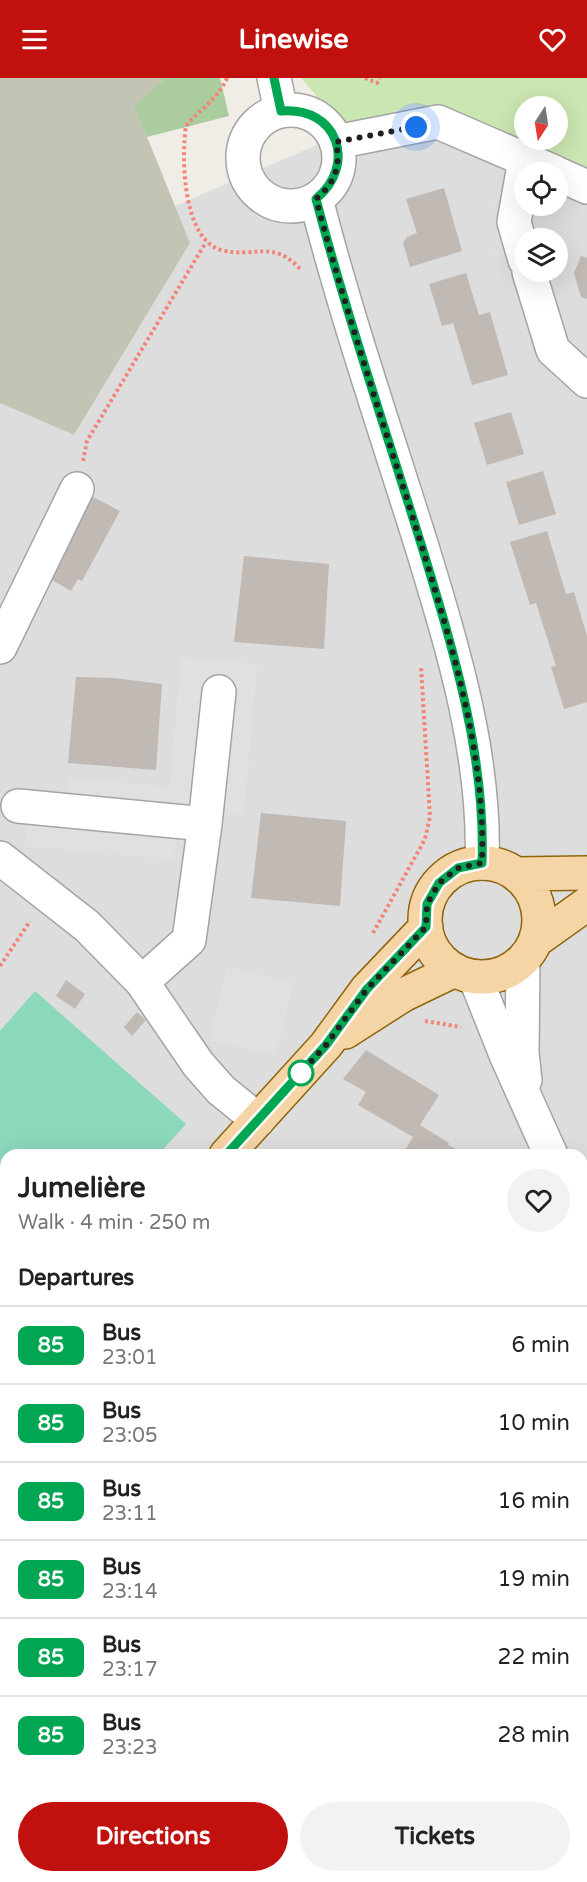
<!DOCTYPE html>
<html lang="en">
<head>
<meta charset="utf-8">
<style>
  body { margin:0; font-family:"Varela Round",sans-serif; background:#f2f2f2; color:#222; height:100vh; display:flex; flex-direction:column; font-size:22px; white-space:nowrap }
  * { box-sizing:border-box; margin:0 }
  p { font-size:20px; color:#767676 }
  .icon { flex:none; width:33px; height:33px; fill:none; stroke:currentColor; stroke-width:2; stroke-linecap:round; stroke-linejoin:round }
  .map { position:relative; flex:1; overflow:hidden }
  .drawer { position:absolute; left:0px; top:1071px; width:588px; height:734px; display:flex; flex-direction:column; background:#fff; border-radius:18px 18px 0 0; box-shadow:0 6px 24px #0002 }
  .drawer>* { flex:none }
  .badge { padding:0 12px; border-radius:9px; font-size:21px; line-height:39px }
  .needle { width:39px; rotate:192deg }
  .buttons { position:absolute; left:514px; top:18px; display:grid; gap:12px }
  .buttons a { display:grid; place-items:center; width:54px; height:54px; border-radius:50%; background:#fff; box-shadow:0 6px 24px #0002; font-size:30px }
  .you { position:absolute; width:30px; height:30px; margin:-15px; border:4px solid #fff; border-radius:50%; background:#1a73e8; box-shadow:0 0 0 9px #1a73e833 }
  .map>.badge { position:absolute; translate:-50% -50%; box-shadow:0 0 0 3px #fff }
  h2 { padding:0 18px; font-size:22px; line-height:54px }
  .round { display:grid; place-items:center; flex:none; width:63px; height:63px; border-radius:32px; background:#f2f2f2 }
  .summary { display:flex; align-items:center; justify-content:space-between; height:102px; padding:0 18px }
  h1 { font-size:28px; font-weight:700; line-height:45px }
  .primary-button { display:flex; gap:12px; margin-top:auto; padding:12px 18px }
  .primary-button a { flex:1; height:69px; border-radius:36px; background:#c0110f; color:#fff; font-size:24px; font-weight:700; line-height:69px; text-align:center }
  .primary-button a+a { background:#f2f2f2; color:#222 }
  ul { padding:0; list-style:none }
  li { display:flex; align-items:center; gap:18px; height:78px; padding:0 18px; border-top:2px solid #e0e0e0 }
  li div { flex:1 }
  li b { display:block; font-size:22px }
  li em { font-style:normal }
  li .badge { min-width:66px; font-weight:700; text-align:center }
  header { display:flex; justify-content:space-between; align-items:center; height:78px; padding:0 18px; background:#c0110f; color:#fff; font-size:27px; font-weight:700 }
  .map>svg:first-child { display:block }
  .residential { fill:#dedddd; fill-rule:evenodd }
  .construction { fill:#c3c4b3 }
  .grass { fill:#cae6b1; fill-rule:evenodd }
  .forest { fill:#abcc9f }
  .pitch { fill:#8bd8bb }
  .parking { fill:#e0e0e0 }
  .building { fill:#c0b9b4 }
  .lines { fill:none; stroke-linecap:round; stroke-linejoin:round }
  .minor-casing { stroke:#a4a4a4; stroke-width:36 }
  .major-casing { stroke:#90660b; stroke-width:36 }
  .path { stroke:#f08578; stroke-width:4; stroke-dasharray:3 3; stroke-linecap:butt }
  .minor { stroke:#fff; stroke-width:33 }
  .major { stroke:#f5d4a6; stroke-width:33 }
  .line-casing { stroke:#fff; stroke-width:14 }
  .line { stroke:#00a651; stroke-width:9 }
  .walk { stroke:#202020; stroke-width:6; stroke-dasharray:0 10.8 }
  .stop-dot { fill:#fff; stroke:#00a651; stroke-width:3 }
</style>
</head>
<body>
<header><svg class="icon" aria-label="menu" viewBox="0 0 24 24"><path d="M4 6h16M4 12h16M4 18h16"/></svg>Linewise<svg class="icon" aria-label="heart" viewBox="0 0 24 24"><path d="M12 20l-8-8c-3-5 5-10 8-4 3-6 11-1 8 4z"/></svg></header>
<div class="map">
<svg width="587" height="1804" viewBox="0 0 587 1804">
  <rect width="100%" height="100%" fill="#f0ede7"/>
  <path class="residential" d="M414 25 587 93V1804H0V325L74 357 190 165 175 128ZM525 94H558V128H525ZM525 160H558V194H525ZM6 1077H582V1798H6Z"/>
  <path class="construction" d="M0 0H165L135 29 190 165 74 357 0 325Z"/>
  <path class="grass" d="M301 0H587V93L414 25 348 54ZM525 28H558V62H525Z"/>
  <path class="forest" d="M165 0H220L229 38 147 59 134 29Z"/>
  <path class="pitch" d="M35 913 186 1046 158 1077H6V1243L0 1238V953Z
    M235 1798H367V1799L365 1804H233Z"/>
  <path class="parking" d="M181 579 257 586 244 737 179 732 174 781 25 768 29 717 68 720 70 700 170 709Z
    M227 889 293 904 276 978 210 962Z"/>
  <path class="building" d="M444 110 462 173 410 189 403 165 407 159 417 155 406 121Z
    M581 178 587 180V221L581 219 574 195Z
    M466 195 479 237 490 234 508 297 472 307 453 245 442 248 429 206Z
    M511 334 524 376 487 387 474 345Z
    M543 393 556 436 519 447 506 404Z
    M93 419 120 433 82 503 78 501 71 513 52 502Z
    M547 453 566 516 574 514 587 558V624L564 631 551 589 556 588 536 525 530 527 510 464Z
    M244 478 329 486 324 571 234 564Z
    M76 599 114 600 162 606 156 692 68 685Z
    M261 735 346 743 340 828 251 820Z
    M66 902 85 916 75 931 56 918Z
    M137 934 146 942 132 958 124 949Z
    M366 972 439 1017 420 1047 449 1065 448 1067 468 1077H402L413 1059 358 1027 366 1014 343 1001Z
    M582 1293 587 1297V1383L582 1379Z
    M0 1413 6 1417V1424L0 1433Z
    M587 1435V1470L582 1465V1440Z
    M0 1439 6 1443V1449L0 1457Z
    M584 1484 587 1487V1549L582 1547Z
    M0 1579 6 1582V1798H187L199 1804H0L3 1786 0 1785Z
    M587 1745V1804H581L573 1798H582V1748Z"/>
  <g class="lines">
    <defs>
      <path id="minor" d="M274 0 281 33
        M243 80a48 48 0 1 1 96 0a48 48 0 1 1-96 0Z
        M336 64 438 44 554 94
        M558 96 587 109
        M316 121C346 238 386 354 422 469 453 571 486 678 482 785
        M525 182 514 144 525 82
        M529 194 553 272 587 303
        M0 569 77 411
        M18 728 205 746
        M0 780 87 848 142 904 198 986 221 1012 258 1042
        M523 882 522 975 525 1002
        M475 899 507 979 551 1077
        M142 904 189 862 205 746 219 614
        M582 1140 587 1148
        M582 1174 587 1170
        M582 1264 587 1260
        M582 1670 587 1665
        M423 1798 432 1804
        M458 1804 462 1798"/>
      <path id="major" d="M425 842a57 57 0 1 1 114 0a57 57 0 1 1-114 0Z
        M516 796 587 795
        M535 863 587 826
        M345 954 403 917 455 892
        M226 1077 326 967 367 911 426 849
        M0 1319 6 1313"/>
    </defs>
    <use href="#minor" class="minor-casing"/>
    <use href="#major" class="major-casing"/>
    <path class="path" d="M227 0C218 21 200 31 186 48 181 81 183 161 221 172 255 181 272 160 301 192
      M365 0 377 5 380 0
      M83 383 87 363 206 164
      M373 855 425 761 430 739 421 589
      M0 888 30 843
      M425 943 461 949"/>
    <use href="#minor" class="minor"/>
    <use href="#major" class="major"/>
  </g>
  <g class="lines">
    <defs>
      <path id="line" d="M226 1077 326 967 367 911 426 849 427 826 439 805 458 790 482 785C486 678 453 571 422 469 386 353 347 238 316 121 358 86 337 28 281 33L274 0"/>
    </defs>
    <use href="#line" class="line-casing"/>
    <use href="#line" class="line"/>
    <path class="walk" d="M301 995 299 997 326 967 367 911 426 849 427 826 439 805 458 790 482 785C486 678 453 571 422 469 386 353 347 238 316 121 335 105 341 89 336 64L416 49"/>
  </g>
  <circle class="stop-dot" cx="301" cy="995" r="12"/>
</svg>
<div class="buttons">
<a><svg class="needle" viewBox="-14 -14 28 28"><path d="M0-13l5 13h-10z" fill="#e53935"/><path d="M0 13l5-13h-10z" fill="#767676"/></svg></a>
<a><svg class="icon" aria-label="locate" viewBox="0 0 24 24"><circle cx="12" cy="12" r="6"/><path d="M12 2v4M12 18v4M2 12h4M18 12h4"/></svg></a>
<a><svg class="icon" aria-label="layers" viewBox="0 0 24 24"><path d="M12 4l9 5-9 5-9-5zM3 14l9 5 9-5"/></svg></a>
</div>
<div class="you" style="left:416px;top:49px"></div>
<section class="drawer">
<div class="summary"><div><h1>Jumelière</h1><p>Walk · 4 min · 250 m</p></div><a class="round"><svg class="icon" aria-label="heart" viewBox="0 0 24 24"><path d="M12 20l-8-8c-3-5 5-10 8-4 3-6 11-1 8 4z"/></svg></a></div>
<h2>Departures</h2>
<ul>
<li><span class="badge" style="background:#00a651;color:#fff">85</span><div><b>Bus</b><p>23:01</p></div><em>6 min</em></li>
<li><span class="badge" style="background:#00a651;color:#fff">85</span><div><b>Bus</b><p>23:05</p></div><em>10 min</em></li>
<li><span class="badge" style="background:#00a651;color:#fff">85</span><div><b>Bus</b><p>23:11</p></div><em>16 min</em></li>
<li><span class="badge" style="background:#00a651;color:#fff">85</span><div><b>Bus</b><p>23:14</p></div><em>19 min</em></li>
<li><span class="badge" style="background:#00a651;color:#fff">85</span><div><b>Bus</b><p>23:17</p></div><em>22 min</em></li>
<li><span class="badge" style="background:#00a651;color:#fff">85</span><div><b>Bus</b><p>23:23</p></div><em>28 min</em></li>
</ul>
<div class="primary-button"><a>Directions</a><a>Tickets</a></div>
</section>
</div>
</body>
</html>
